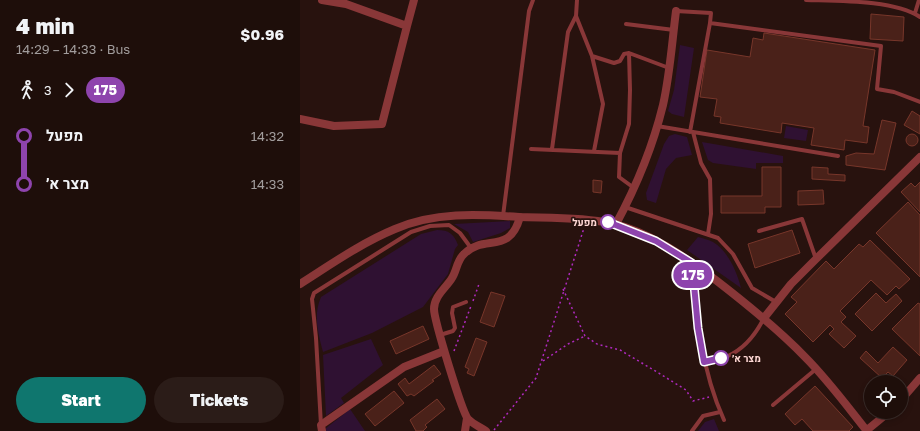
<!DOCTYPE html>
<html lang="en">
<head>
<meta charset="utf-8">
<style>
  body { margin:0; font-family:"Golos Text",Heebo,sans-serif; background:#2b1c18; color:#f1f3f6; height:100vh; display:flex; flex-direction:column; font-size:15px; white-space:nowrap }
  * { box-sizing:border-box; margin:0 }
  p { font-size:13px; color:#a19c9c }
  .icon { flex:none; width:22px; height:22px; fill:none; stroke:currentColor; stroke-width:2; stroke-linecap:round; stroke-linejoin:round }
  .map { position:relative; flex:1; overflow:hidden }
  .side { display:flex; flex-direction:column; background:#1e0e0a; width:300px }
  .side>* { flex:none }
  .badge { padding:0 8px; border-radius:13px; font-size:14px; line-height:26px }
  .fabs { position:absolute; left:564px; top:375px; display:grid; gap:8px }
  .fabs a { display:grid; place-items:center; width:44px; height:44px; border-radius:50%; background:#1e0e0a; box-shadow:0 2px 6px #0003,0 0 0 1px #3c2e2b; font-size:20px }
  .map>.badge { position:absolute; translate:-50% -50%; box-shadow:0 0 0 2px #fff }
  .legs { display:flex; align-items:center; gap:6px; height:44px; padding:0 16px; font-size:13px }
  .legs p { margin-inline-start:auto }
  .headline { display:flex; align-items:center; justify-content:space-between; height:68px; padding:0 16px }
  h1 { font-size:22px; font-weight:800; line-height:30px }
  .primary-button { display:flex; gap:8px; margin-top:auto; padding:8px 16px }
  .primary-button a { flex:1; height:46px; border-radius:24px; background:#0f766e; color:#fff; font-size:16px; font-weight:800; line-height:46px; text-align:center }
  .primary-button a+a { background:#2b1c18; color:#f1f3f6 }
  ul { padding:0 16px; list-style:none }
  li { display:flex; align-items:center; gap:14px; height:48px; font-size:15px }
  li i { display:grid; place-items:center; width:6px; height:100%; margin:0 5px; background:currentColor }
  li i::after { content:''; width:10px; height:10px; margin:-5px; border:3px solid; border-radius:50%; background:#1e0e0a }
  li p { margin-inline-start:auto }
  li:first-child i { background:linear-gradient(#0000 50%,currentColor 0) }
  li:last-child i { background:linear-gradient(currentColor 50%,#0000 0) }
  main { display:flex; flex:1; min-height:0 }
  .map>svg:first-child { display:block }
  .green { fill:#2f1132 }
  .building { fill:#4a2119; stroke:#77362a }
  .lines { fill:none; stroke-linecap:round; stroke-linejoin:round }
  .path { stroke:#ae2abe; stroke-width:1.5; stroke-dasharray:2 3; stroke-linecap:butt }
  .service { stroke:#893738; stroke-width:4 }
  .minor { stroke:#893738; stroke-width:8 }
  .tertiary { stroke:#893738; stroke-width:8 }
  .line-1-casing { stroke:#fff; stroke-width:9 }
  .line-1 { stroke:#8e44ad; stroke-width:6 }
  .stop-1-dot { fill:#fff; stroke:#8e44ad; stroke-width:2 }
  .labels { text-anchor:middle; stroke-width:3.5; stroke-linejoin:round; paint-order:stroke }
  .stop-label { font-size:10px; font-weight:bold; fill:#ffd8d5; stroke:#28120e; text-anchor:end }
</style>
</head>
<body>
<main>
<section class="side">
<div class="headline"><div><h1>4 min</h1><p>14:29 – 14:33 · Bus</p></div><b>$0.96</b></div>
<div class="legs"><svg class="icon" aria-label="walk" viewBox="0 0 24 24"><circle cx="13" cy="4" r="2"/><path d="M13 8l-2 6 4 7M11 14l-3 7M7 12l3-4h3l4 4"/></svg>3<svg class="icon" aria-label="forward" viewBox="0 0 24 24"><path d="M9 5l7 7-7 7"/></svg><b class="badge" style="background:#8e44ad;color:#fff">175</b></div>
<ul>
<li><i style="color:#8e44ad"></i><b>מפעל</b><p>14:32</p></li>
<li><i style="color:#8e44ad"></i><b>מצר א׳</b><p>14:33</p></li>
</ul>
<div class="primary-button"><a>Start</a><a>Tickets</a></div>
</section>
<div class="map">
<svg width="620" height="431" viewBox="0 0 620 431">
  <rect width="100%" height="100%" fill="#28120e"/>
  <path class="green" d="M380 45 394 48 384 117 372 114 368 111 374 90Z
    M486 126 508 130 506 141 484 138Z
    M375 134 387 137 392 155 376 158 366 169 356 203 347 200 346 193 364 144 369 136Z
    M402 142 483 156V163H456V169L413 163 408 160Z
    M210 221V228L201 233 173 242 168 232 154 224Z
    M137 230C149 230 154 234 158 245L155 249 148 274 123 307 72 333 23 352C18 333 13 315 21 297L121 234Z
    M398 237C403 238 409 240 413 242 428 251 437 272 441 288L387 250Z
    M71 339 83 365 41 398 44 403 26 416 23 355Z
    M50 409 65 431H25V429Z
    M414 419 419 431H398L405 422Z"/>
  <path class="building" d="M571 14 604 17 603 41 570 39Z
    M464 33 575 50 563 126 569 127 567 143 545 140 544 150 511 145 514 128 482 123 481 133 420 123 421 117 414 116 417 99 400 97 407 50 450 57 453 38 463 40Z
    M612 111 620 116V134L604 125Z
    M582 120 596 123 585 170 546 165V156L556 153 574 154Z
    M606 140a6 6 0 1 1 12 0a6 6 0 1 1-12 0Z
    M462 167H481V207H465V213H421V196H462Z
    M512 167 528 168V174L545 175V181L512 179Z
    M293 180 302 181 301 193 293 192Z
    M620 182V212L601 192 611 183 615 187Z
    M523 190 524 204 498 205V191Z
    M608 202 620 215V277L576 233Z
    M492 230 500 253 455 268 448 244Z
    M570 240 610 279 599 289 596 286 587 295 571 280 540 311 546 317 541 322 556 336 544 348 529 334 534 329 530 325 513 342 485 314 497 302 491 297 526 261 534 269 559 244 563 247Z
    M191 292 205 296 194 327 180 322Z
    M576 293 586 303 596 294 602 301 572 331 555 314Z
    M618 303 620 304V356L592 329Z
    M123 326 129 339 96 354 90 341Z
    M176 338 187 342 174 376 167 373 169 369 165 367Z
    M593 347 607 360 593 376 588 372 582 378 560 358 566 351 578 363Z
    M134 365 141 374 132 380 134 381 114 396 111 394 107 396 98 384 105 378 109 384Z
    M515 386 553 427 549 431H513L502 419 495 425 485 414Z
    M94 391 104 403 75 426 65 414Z
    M137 399 145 409 125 425 127 427 123 431H116L110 420Z"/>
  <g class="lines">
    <path class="path" d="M263 289 285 336 297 344 320 350 357 372 386 390 393 401 409 397
      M173 301 179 284
      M154 351 171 306
      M243 361 268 344 285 336
      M194 430 236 378 284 228"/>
    <path class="service" d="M506 0C539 1 595 0 620 17
      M376 11 411 13 410 23 581 46 577 89 594 92 620 102
      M615 13 619 0
      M276 16 292 56 303 104 294 151
      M326 24 374 30
      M329 53 330 90 329 124 320 153 319 177 334 188
      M292 56 314 63 320 61 324 54 329 53 369 68
      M357 126 538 156
      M390 132 410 23
      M393 132 401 163 410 179 411 214 408 234
      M231 149 320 153
      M252 149 268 32 276 16 277 0
      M325 207 418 238 433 254 452 288 476 302
      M203 216 229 11 233 0
      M459 231 502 219 516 259
      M393 264C397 317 401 370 424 420
      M140 335 153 331 155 328 152 313 153 307 166 302
      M404 362C411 361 420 360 426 357 443 350 456 334 464 318
      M473 405 516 369
      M21 425 16 338 12 299 14 293 111 232 130 226 149 225 160 233 171 248
      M392 431 403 416 420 412"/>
    <path class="minor" d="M22 0 46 4 107 26 114 0
      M0 119 34 126 82 124 107 26
      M316 224C336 187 353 146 363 105 370 74 372 42 376 11
      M464 318 491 284 516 259 620 157
      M601 400 620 378
      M567 430 589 412
      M22 431 21 425 104 367 144 351
      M165 431 167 418
      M186 431C180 427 173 424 168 419 162 412 134 320 134 309 134 296 146 288 152 278 157 270 157 260 164 254 185 233 209 256 220 217"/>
    <path class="tertiary" d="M0 284C30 265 61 243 95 229 134 212 177 214 219 217 246 218 284 217 309 223 349 231 385 257 417 281 448 305 478 329 505 357 528 380 547 406 567 431"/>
  </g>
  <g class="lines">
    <defs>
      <path id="line-1" d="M308 222 356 241 392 263 398 328 404 362 421 358"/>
    </defs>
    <use href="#line-1" class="line-1-casing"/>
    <use href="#line-1" class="line-1"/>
  </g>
  <g class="stop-1-dot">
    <circle cx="308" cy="222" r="7"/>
    <circle cx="421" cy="358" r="7"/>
  </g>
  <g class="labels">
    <g class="stop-label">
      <text x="297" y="226">מפעל</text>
      <text x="432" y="362" text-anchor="start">מצר א׳</text>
    </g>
  </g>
</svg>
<div class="fabs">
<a><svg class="icon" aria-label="locate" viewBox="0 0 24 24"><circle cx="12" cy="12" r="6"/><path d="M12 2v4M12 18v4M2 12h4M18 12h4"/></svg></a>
</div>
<b class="badge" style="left:393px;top:275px;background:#8e44ad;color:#fff">175</b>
</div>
</main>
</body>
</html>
